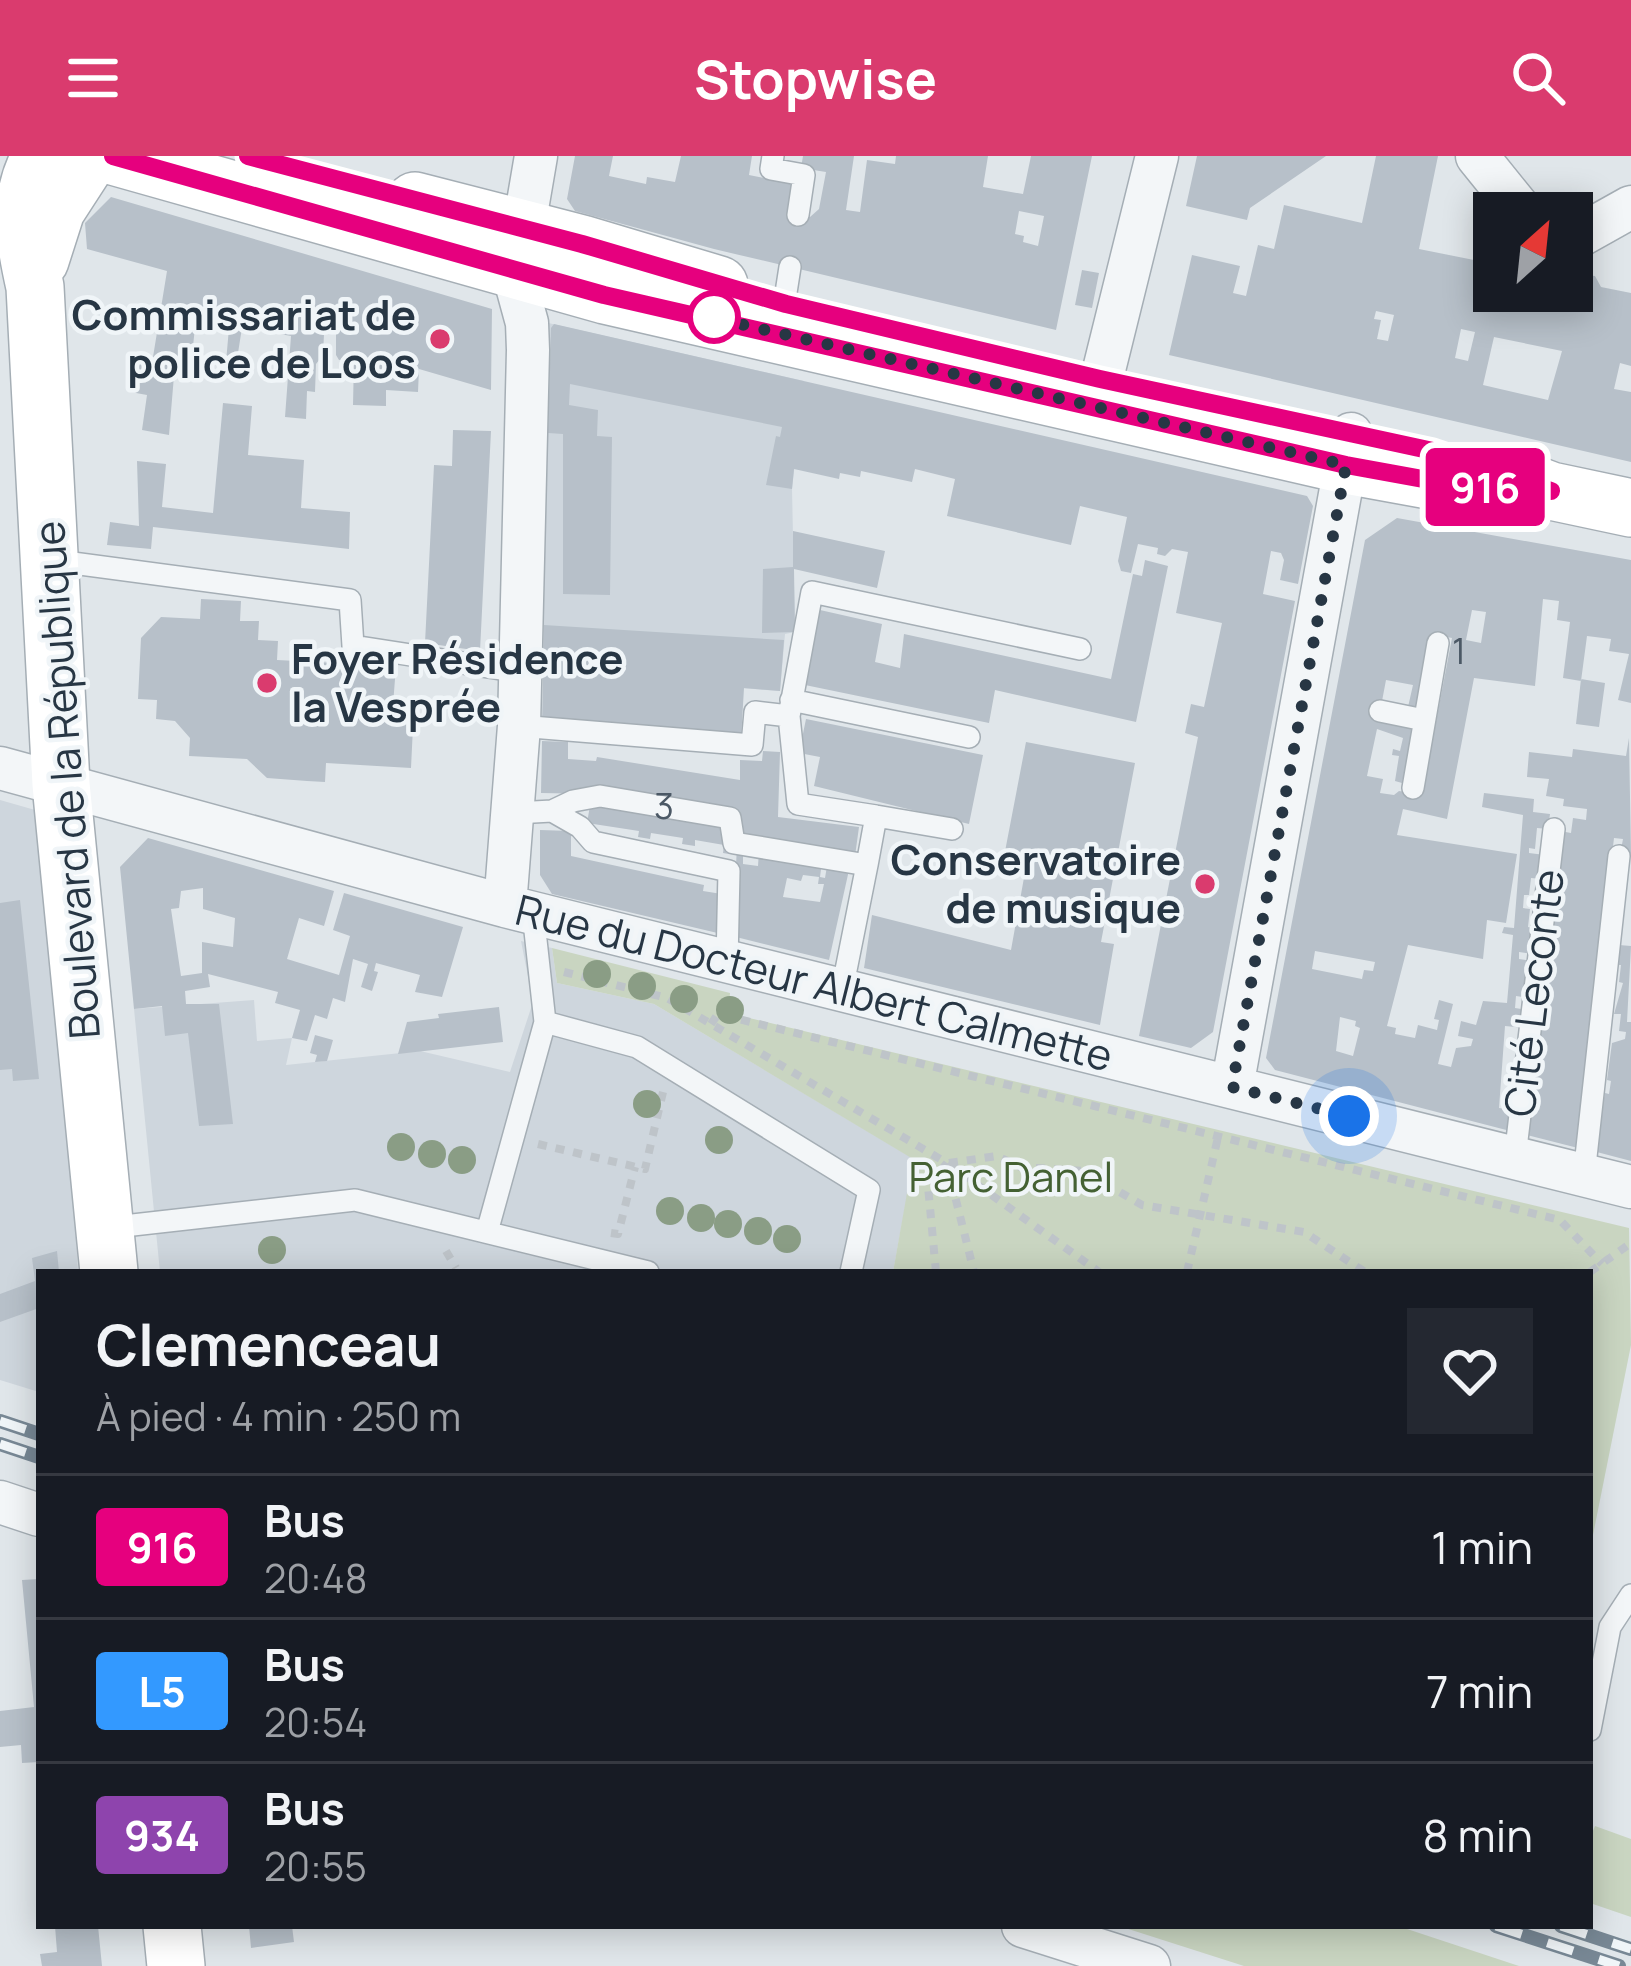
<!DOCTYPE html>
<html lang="fr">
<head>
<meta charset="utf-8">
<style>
  body { margin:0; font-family:Manrope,sans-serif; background:#242831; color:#f1f3f6; height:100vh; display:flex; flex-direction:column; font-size:45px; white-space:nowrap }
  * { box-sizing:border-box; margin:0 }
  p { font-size:39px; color:#9ea1a6 }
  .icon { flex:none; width:66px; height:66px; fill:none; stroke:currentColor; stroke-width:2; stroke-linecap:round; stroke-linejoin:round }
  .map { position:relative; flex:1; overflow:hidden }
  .panel { position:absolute; left:36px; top:1113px; width:1557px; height:660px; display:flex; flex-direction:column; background:#171b24; border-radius:0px; box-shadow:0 6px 30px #0003 }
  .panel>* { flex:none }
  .badge { padding:0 24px; border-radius:9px; font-size:42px; line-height:78px }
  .needle { width:78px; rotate:27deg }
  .controls { position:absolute; left:1473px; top:36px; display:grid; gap:24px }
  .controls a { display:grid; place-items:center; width:120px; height:120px; border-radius:0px; background:#171b24; box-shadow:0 6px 30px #0003; font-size:60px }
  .you { position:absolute; width:60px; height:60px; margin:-30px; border:9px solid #fff; border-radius:50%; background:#1a73e8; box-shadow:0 0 0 18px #1a73e833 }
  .map>.badge { position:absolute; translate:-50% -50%; box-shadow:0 0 0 6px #fff }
  .round { display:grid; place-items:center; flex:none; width:126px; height:126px; border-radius:0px; background:#242831 }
  .summary { display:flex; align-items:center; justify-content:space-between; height:204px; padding:0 60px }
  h1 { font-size:57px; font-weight:700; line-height:90px }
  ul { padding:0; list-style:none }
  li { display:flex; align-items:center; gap:36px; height:144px; padding:0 60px; border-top:3px solid #363941 }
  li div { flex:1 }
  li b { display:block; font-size:45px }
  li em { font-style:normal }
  li .badge { min-width:132px; font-weight:700; text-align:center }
  header { display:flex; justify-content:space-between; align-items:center; height:156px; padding:0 60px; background:#da3b6e; color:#fff; font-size:54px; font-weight:700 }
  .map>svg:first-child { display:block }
  .built { fill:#ced6dd }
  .green { fill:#c9d5c1 }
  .building { fill:#b7c0c9; fill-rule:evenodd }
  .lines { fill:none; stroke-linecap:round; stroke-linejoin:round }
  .lane-casing { stroke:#a5aeb5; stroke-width:24 }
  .street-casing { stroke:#a5aeb5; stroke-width:45 }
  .secondary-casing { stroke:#a5aeb5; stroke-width:60 }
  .path { stroke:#bec4c9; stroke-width:8; stroke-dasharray:9 9; stroke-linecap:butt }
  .lane { stroke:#f3f6f8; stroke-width:21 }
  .street { stroke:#f3f6f8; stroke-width:42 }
  .secondary { stroke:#fff; stroke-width:57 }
  .rail-casing { stroke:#788895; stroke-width:14 }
  .rail { stroke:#f0f5f8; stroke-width:9; stroke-dasharray:27; stroke-linecap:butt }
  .tree { fill:#8a9d85 }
  .line-casing { stroke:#fff; stroke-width:27 }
  .line { stroke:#e6007e; stroke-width:18 }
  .walk { stroke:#273644; stroke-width:12; stroke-dasharray:0 21.6 }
  .stop-dot { fill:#fff; stroke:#e6007e; stroke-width:6 }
  .poi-dot { fill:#da3b6e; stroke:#f0f5f8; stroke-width:4.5 }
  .labels { text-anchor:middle; stroke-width:9; stroke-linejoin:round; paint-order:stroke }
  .number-label { font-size:36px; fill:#4b5865 }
  .poi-label { font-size:42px; font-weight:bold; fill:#273644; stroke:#f0f5f8; text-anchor:end }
  .street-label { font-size:42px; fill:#273644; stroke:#f0f5f8 }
  .park-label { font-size:42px; fill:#446133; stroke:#f0f5f8 }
</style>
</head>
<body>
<header><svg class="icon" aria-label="menu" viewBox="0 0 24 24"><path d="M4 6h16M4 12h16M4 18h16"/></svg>Stopwise<svg class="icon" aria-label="search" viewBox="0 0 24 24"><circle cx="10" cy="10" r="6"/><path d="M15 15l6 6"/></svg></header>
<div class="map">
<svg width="1631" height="1810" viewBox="0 0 1631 1810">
  <rect width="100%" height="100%" fill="#e0e6ea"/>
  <path class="built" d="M544 166 804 225 792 333 795 476 785 478 780 535 543 518Z
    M0 644 42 656 67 922 78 1116H39V1236L0 1224Z
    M521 785 552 792 557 827 654 848 914 1003 893 1116H160L134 853 254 844 257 885 292 882 286 909 420 895 510 916 533 846Z"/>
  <path class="green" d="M552 792 730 837 728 857 1629 1072 1631 1189 1590 1394V1116H893L913 1003 654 848 557 827Z
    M1595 1670 1631 1683V1761L1590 1747V1682Z
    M1119 1770H1398L1519 1810H1244Z"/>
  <path class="building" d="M575 0H613L609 20 646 28 647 21 675 26 681 0H752L749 19 794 28 789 57 810 61 819 53 826 16 801 12 803 0H854L846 54 860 56 867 4 895 8 896 0H988L983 31 1023 38 1031 0H1092L1056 174 714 93 575 55 567 43ZM1019 55 1044 60 1038 90 1023 86 1024 80 1015 78Z
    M1197 0H1326L1250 52 1247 64 1186 50Z
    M1376 0H1438L1419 93 1494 108V135H1572V125L1586 119 1595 120 1601 131 1631 137V210L1620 207 1614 233 1631 236V306L1169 199 1192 99 1240 110 1233 137 1246 140 1258 89 1274 93 1284 49 1362 67ZM1376 155 1394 159 1388 185 1377 183 1381 164 1374 163ZM1461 173 1475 176 1468 205 1455 202ZM1494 181 1562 195 1548 244 1483 229Z
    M111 41 492 153 491 234 419 213 418 236 386 234V250L353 249 354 203 339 204 336 199V174H341V169L319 167V175L324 178 323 199 316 208 315 236 307 235 306 263 285 261 291 180 280 178 282 160 262 152 261 162 244 159 238 197 232 206H226L229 172 195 171 191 210 175 208 169 279 142 274 147 239 136 237 126 224 128 209 143 199 153 201 167 115 87 93 85 67Z
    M1082 114 1099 117 1092 152 1075 149Z
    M554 168 1307 340 1313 350 1298 428 1280 424 1284 404 1281 397 1271 395 1263 438 1295 445 1213 876 1191 892 1139 880 1198 581 1185 577 1191 548 1204 551 1222 467 1176 457 1188 396 1172 393 1165 400 1157 398 1158 392 1138 388 1131 417 1121 415 1118 405 1127 361 1080 350 1071 389 947 360 955 323 915 313 912 326 861 315 860 321 840 317 839 323 794 313 792 333 766 329 776 280 780 281 782 271 570 228 569 249 598 254 597 280 612 281 610 439 563 438V278L548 277 551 172Z
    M223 247 252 250 248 299 304 304 301 352 350 356 349 393 153 371 151 393 107 389 110 366 139 370 137 305 166 308 162 351 213 357Z
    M453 274 491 275 480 495 425 487 434 309 452 310Z
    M1397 362 1631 404V547L1618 544 1629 498 1609 495 1611 483 1587 480 1581 525 1563 522 1570 466 1557 464 1559 445 1543 443 1535 530 1474 522 1447 663 1403 653 1397 679 1517 698 1506 767 1487 764 1483 803 1408 789 1387 870 1396 872 1395 878 1415 882 1418 869 1437 874 1439 864 1434 863 1439 844 1453 848 1438 908 1451 911 1456 892 1471 890 1473 883 1458 880 1461 865 1476 869 1483 845 1507 847 1513 779 1502 777 1504 771 1514 772 1523 659 1482 651 1484 637 1534 643 1533 656 1550 658 1548 673 1537 672 1535 693 1529 692V697L1545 699 1542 723 1531 722 1529 739H1524L1523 752 1530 753 1528 771 1538 773 1534 798 1519 796V803L1533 805 1529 842 1516 840 1515 852 1527 854 1525 872 1505 870 1499 952 1516 954 1514 976 1275 914 1266 902 1365 384ZM1472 454 1486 456 1481 487 1466 484ZM1431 478 1452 482 1422 639 1399 635 1394 639 1380 637 1383 623 1367 620 1377 573 1403 582 1400 595 1393 593 1392 599 1399 600 1395 625 1402 627 1413 573 1405 571V567L1379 561 1386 524 1413 529 1408 551 1417 552ZM1315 795 1375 806 1373 815 1364 814 1362 823 1312 813ZM1340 861 1356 865 1355 870 1360 872 1353 900 1336 895Z
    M793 375 885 395 877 432 794 413 795 476 762 477 763 413 793 411Z
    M1145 404 1168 410 1136 566 995 534 989 567 805 529 820 454 882 468 875 506 900 512 904 478 1111 523 1133 418 1142 420Z
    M201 443 241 445 240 465H259L258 484 278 485 277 504 396 510 393 549 414 550 411 612 326 607 325 626 307 625 267 622 247 603 189 600 190 582 175 565 156 563 157 544 138 543 141 482 161 461 200 463Z
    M544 469 784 484 780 535 744 532 741 583 542 569Z
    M1581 523 1605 527 1599 571 1576 568Z
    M806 563 983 599 969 668 814 630 820 601 799 597Z
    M1629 582 1631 700 1620 699 1623 683 1614 682 1578 992 1519 977 1560 675 1571 677 1573 662 1586 664 1587 653 1563 650 1564 643 1546 640 1549 623 1527 621 1529 596 1572 601 1573 593 1626 600Z
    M542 585 568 586V603L596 605 597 601 740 624V604L762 605 763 595 780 596 778 661 859 671 855 700 737 681 738 654 706 649 722 668 731 690 729 698 723 697 724 689 695 684V690L682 688 683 682 651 677 650 683 638 681 639 675 587 667 592 638 541 637Z
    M1026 586 1135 607 1101 786 1114 788 1100 869 864 812 872 759 1011 794 1025 716 1002 711Z
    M540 674 571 675V700L704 729 703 735 728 739 726 779 552 738 540 719Z
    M148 682 334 735 324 770 299 762 287 803 339 819 350 780 333 774 344 737 463 771 442 841 415 836 420 819 376 807 374 815 378 816 372 835 361 831 368 808 353 803 345 846 333 842 327 863 315 859 307 885 292 882 300 854 275 847 278 836 208 818 210 831 185 835 186 848H219L233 968 199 970 188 877 165 880 162 850 134 853 120 711ZM203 732V753L235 762 233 791 202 786V817L181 820 171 753 179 752 181 735Z
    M737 691 743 692V708L758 710 759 695 822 705 820 721 825 722 827 710 849 714 829 804 732 780ZM803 719 819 721 818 728H824L820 746 783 741 787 722 801 725Z
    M20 744 39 923 13 925 12 913 0 914V747Z
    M1619 789 1631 790 1627 866H1631V1005L1593 995 1605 937 1609 938 1611 925 1607 924 1612 887 1625 883 1626 876 1619 875 1621 858H1614L1623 827 1619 826 1621 809H1617Z
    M499 851 503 886 398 898 407 866 439 862 438 858Z
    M315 879 333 884 327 905 315 906 317 899 310 897Z
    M57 1095 59 1116H39V1152L0 1166V1138L35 1125 32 1102Z
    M39 1423V1606L22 1607 21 1589 0 1591V1555L34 1551 22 1424Z
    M55 1770H98L102 1810H42L40 1798 57 1796Z
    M249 1770H292L294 1786 251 1792Z"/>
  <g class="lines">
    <defs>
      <path id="lane" d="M773 0 771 13 804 19 798 59
        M780 175 790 111
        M50 404 350 444 353 490 520 516
        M791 544 969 581
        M1380 555 1424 564
        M519 570 752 589 755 556 789 560
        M1413 632 1438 487
        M552 655 580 671 593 686 729 715 727 806
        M515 657 552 655 573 645 600 640 730 662 734 687 867 709 842 834
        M876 660 952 673
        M867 709 876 660 798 648 789 560 812 436 1080 493
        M545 866 637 891 869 1034 851 1116
        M1515 1001 1554 673
        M1584 1019 1619 700
        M106 1072 355 1044 648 1116
        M487 1076 545 866 533 757
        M1590 1574 1610 1471 1631 1439"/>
      <path id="street" d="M1477 0 1523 57
        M1572 84 1631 51
        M1095 250 1157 0
        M0 612 505 750 1631 1031
        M505 750 519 570 528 194 527 167 515 123 536 0
        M1232 931 1351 278
        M0 1346 39 1359
        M1023 1770 1149 1810"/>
      <path id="secondary" d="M41 0C16 43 25 85 35 131L61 628 109 1116
        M113 0 605 139 1346 309 1456 329 1551 335
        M415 45 582 88 719 129
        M40 104 56 54 91 0
        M1514 321 1551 335 1631 352
        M172 1770 176 1810"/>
    </defs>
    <use href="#lane" class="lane-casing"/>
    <use href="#street" class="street-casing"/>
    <use href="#secondary" class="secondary-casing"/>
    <path class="path" d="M564 816 667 842 947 1007 1099 1116
      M711 868 718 858 1560 1064 1602 1108
      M538 988 645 1013 663 936
      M949 1007 997 1000 1020 1011 1084 1015 1142 1049 1304 1076 1365 1116
      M947 1008 974 1116
      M611 1077 618 1078 635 1011
      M446 1095 456 1112
      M936 1116 928 1030 947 1007
      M1187 1116 1219 977
      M1590 1116 1631 1087"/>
    <use href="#lane" class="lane"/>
    <use href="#street" class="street"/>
    <use href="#secondary" class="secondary"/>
    <defs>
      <path id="rail" d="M0 1265 39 1278
        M0 1288 39 1301
        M1496 1770 1619 1810
        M1561 1770 1631 1793"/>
    </defs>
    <use href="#rail" class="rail-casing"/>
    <use href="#rail" class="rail"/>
  </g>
  <g class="tree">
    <circle cx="597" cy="818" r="14"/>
    <circle cx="642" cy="830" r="14"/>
    <circle cx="684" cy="843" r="14"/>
    <circle cx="730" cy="854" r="14"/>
    <circle cx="647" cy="948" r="14"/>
    <circle cx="719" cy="984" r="14"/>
    <circle cx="401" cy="991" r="14"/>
    <circle cx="432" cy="998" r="14"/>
    <circle cx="462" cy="1004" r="14"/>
    <circle cx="670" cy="1055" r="14"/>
    <circle cx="701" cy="1062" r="14"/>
    <circle cx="728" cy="1068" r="14"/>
    <circle cx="758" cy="1075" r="14"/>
    <circle cx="787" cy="1083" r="14"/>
    <circle cx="272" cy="1094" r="14"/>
  </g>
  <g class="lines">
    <defs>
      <path id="line" d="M113 0 604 139 1346 309 1456 329 1551 335 1433 295 1100 223 786 148 582 88 248 0"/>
    </defs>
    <use href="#line" class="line-casing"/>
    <use href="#line" class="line"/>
    <path class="walk" d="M714 161 697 158 1346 309 1232 931 1349 960"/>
  </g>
  <circle class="stop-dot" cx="714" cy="161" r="24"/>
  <g class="poi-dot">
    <circle cx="440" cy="183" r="12"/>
    <circle cx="267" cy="527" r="12"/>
    <circle cx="1205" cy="728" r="12"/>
  </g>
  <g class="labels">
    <g class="number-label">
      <text x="1459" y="508">1</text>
      <text x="664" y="663">3</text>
    </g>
    <g class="poi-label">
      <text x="416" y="174">Commissariat de<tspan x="416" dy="48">police de Loos</tspan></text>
      <text x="291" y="518" text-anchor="start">Foyer Résidence<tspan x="291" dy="48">la Vesprée</tspan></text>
      <text x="1181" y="719">Conservatoire<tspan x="1181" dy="48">de musique</tspan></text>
    </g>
    <g class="street-label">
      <text transform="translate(67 624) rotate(-94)" y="15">Boulevard de la République</text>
      <text transform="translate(814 827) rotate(14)" y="15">Rue du Docteur Albert Calmette</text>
      <text transform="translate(1534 837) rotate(-83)" y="15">Cité Leconte</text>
    </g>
    <g class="park-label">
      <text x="1011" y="1036">Parc Danel</text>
    </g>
  </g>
</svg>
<div class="controls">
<a><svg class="needle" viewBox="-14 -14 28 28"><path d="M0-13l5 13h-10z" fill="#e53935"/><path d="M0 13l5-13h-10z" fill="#9ea1a6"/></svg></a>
</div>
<div class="you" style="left:1349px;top:960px"></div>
<b class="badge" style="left:1485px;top:331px;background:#e6007e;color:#fff">916</b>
<section class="panel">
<div class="summary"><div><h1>Clemenceau</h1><p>À pied · 4 min · 250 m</p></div><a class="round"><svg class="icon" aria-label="heart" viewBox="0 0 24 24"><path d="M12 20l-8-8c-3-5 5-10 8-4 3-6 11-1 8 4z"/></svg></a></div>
<ul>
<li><span class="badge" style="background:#e6007e;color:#fff">916</span><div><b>Bus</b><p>20:48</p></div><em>1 min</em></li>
<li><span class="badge" style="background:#39f;color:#fff">L5</span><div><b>Bus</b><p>20:54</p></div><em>7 min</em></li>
<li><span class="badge" style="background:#8e44ad;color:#fff">934</span><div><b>Bus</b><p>20:55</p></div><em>8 min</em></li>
</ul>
</section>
</div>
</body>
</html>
